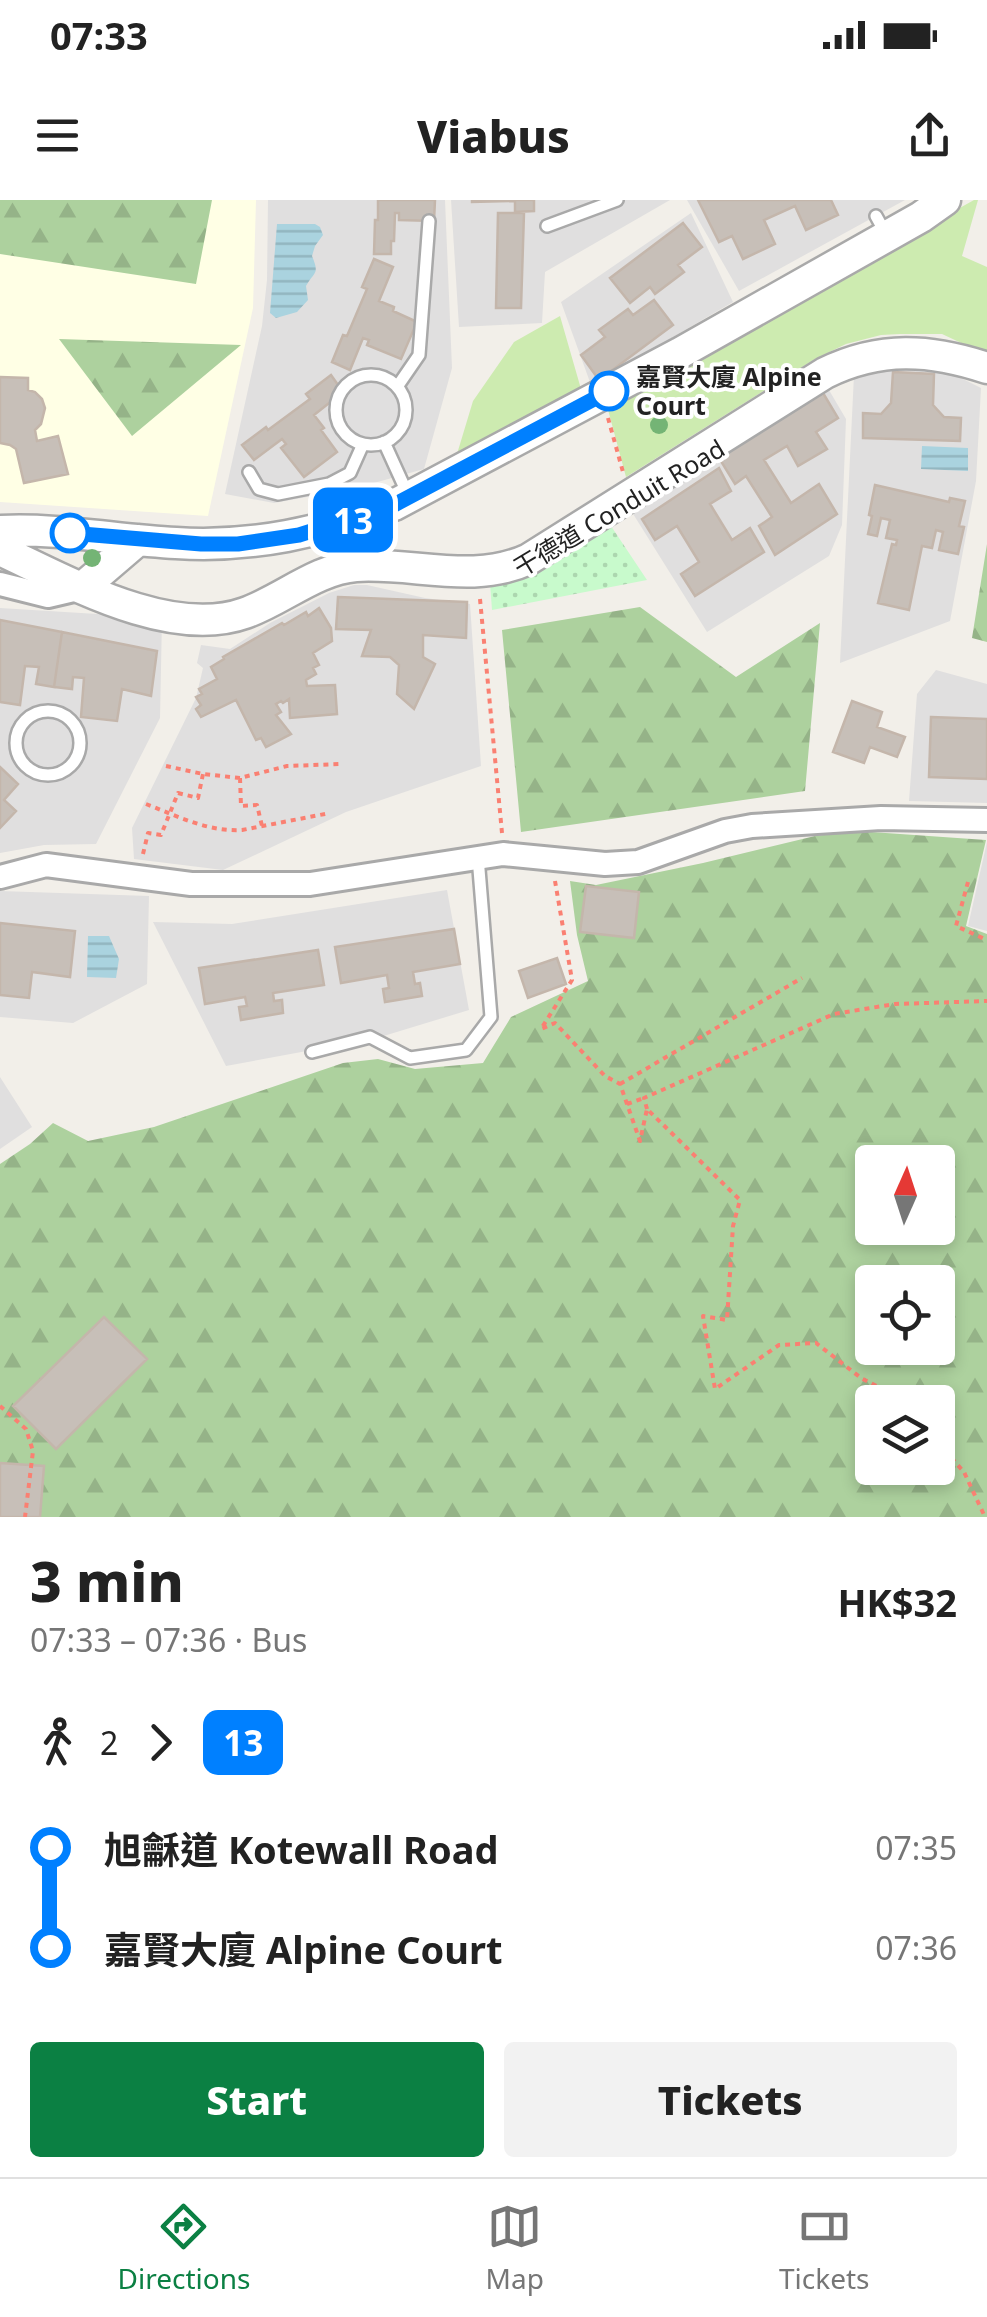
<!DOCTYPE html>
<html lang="en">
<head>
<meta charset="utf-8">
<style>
  body { margin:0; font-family:"Noto Sans","Noto Sans TC",sans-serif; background:#f2f2f2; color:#222; height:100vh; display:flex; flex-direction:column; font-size:38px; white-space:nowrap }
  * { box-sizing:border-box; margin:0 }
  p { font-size:32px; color:#767676 }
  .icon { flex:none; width:55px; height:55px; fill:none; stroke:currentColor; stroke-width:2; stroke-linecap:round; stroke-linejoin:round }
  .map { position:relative; height:1317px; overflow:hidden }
  .sheet { display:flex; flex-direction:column; background:#fff; flex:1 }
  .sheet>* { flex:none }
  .badge { padding:0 20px; border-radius:15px; font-size:35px; line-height:65px }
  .needle { width:65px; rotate:3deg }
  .fabs { position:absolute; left:855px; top:945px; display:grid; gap:20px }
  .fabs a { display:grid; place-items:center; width:100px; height:100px; border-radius:10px; background:#fff; box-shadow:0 5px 15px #0003; font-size:50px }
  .map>.badge { position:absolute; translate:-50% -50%; box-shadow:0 0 0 5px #fff }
  .legs { display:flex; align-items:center; gap:15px; height:110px; padding:0 30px; font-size:32px }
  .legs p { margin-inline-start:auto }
  .overview { display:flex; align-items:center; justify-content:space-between; height:170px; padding:0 30px }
  h1 { font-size:55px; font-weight:800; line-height:75px }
  .action { display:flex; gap:20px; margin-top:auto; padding:20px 30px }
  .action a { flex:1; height:115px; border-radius:10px; background:#0b8043; color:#fff; font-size:40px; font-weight:800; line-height:115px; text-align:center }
  .action a+a { background:#f2f2f2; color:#222 }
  ul { padding:0 30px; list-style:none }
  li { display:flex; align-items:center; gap:35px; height:100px; font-size:38px }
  li i { display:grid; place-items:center; width:15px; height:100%; margin:0 12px; background:currentColor }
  li i::after { content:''; width:25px; height:25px; margin:-12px; border:8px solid; border-radius:50%; background:#fff }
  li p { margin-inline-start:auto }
  li:first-child i { background:linear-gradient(#0000 50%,currentColor 0) }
  li:last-child i { background:linear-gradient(currentColor 50%,#0000 0) }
  .status { display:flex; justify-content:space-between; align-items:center; height:70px; padding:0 50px; background:#fff; direction:ltr }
  .status svg { height:28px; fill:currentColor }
  header { display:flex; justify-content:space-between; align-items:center; height:130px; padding:0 30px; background:#fff; font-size:45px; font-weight:800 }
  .dock { display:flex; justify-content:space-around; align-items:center; height:140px; border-top:2px solid #e0e0e0; background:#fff; font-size:28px; color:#767676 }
  .dock a { display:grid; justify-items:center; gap:5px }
  .dock .active { color:#0b8043 }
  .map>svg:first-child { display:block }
  .residential { fill:#e0dfdf }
  .education { fill:#ffffe5 }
  .forest { fill:url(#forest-firs); fill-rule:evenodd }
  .park { fill:url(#park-dots) }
  .garden { fill:#cdebb0 }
  .water { fill:url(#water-rules) }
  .building { fill:#c7bfb8; stroke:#c4b6ab; stroke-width:2.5 }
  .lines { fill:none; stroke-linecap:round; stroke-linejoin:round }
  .service-casing { stroke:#a9a9a9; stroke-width:16 }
  .minor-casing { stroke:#a9a9a9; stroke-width:28 }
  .tertiary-casing { stroke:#a9a9a9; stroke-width:35 }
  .path { stroke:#fa8072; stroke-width:4; stroke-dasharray:5 5; stroke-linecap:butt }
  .service { stroke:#fff; stroke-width:11 }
  .minor { stroke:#fff; stroke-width:22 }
  .tertiary { stroke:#fff; stroke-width:30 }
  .tree { fill:#74b475 }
  .line-1-casing { stroke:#fff; stroke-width:22 }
  .line-1 { stroke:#0080ff; stroke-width:15 }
  .stop-1-dot { fill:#fff; stroke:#0080ff; stroke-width:5 }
  .labels { text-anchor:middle; stroke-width:8; stroke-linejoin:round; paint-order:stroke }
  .stop-label { font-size:25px; font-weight:bold; fill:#222; stroke:#fff; text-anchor:start }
  .street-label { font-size:25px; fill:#222; stroke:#fff }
</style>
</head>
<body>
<div class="status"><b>07:33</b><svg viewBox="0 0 49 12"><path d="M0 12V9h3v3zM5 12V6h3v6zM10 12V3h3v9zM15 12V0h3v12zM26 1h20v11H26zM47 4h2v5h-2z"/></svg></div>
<header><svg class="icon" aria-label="menu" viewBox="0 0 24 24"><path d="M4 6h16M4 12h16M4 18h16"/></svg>Viabus<svg class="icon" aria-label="share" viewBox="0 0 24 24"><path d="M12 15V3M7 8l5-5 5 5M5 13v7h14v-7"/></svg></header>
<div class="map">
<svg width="987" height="1317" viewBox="0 0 987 1317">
  <defs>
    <pattern id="forest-firs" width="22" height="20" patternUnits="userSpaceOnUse" patternTransform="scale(2.5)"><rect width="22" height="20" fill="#add19e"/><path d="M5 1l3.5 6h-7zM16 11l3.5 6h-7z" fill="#95b388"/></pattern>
    <pattern id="park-dots" width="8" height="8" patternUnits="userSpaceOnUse" patternTransform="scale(2.5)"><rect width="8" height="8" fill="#c8facc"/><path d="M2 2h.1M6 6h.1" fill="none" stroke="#acd6af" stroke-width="1.8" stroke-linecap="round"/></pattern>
    <pattern id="water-rules" width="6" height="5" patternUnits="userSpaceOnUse" patternTransform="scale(2.5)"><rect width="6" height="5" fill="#aad3df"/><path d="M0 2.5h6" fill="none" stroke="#92b5bf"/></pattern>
  </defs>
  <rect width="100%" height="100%" fill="#f2efe9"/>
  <path class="residential" d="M268 0H445L452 168 424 269 356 288 274 303 225 294 262 126 267 80Z
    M451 0H670L545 72 542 123 459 127Z
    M687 0H905L739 91Z
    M691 13 733 102 591 185 561 102Z
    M894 164 935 165 981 188 976 281 950 421 840 463 854 175Z
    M826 185 846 219 842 325 829 356 707 432 630 309Z
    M354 385H367L425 398 470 404 481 566 346 612 223 670 134 659 132 628 196 498 203 468 197 463 201 445 230 449 270 423 329 393Z
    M0 408 162 418 160 518 96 644 44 645 0 653Z
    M936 470 987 484V603L909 601 917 494Z
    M987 642V731L968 726Z
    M447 690 469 810 377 838 226 866 153 722 232 724Z
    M0 691 149 696 147 784 73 823 0 817Z
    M0 877 32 927 0 949Z"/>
  <path class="education" d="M0 0H256L253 108 208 316 0 302Z"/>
  <path class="forest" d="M0 0H212L196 84 0 54Z
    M59 139 241 145 132 236Z
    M987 344V442L972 438Z
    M640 407 736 477 820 423 805 591 521 632 502 430Z
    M857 631 986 640 966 726 987 734V1317H0V964L30 944 53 923 88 941 154 927 343 863 378 859 415 869 483 863 511 817 588 781 577 735 570 681 596 685 703 663 815 636ZM872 962H938V1028H872ZM872 1082H938V1148H872ZM872 1202H938V1268H872Z"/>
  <path class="park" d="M609 323 647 380 492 410 490 383Z"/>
  <path class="garden" d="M974 0H978L962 56 987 67V155L942 134H900L881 135 846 144 815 159 626 277 607 206Z
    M560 116 581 189 457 254 473 201 514 142Z"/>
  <path class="water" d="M277 24H315L320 27 323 35 315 46 312 56C320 75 314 71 306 86L308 100 297 112 276 118 270 113Z
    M922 246 968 248V271L921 269Z
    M88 736H109L119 759 116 778 87 777Z"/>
  <path class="building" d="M378 0H435L434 21 399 20V13H395L394 41H391V54H374L375 20H378Z
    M472 0H534V11L515 12V1L472 2Z
    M698 0H831L838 15 806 30 795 6 764 20 775 44 743 59 732 36 719 42Z
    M498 13H524L521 108H496Z
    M683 23 702 47 678 65 684 72 655 94 650 87 630 103 610 78Z
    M374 59 393 67 379 101 394 107 393 111 417 122 401 159 367 145 369 140 363 138 350 170 332 162 343 135 347 136 367 89 362 87Z
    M654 100 673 125 599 180 581 155 605 137 599 130 628 109 633 115Z
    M893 172 934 174 933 205 944 217 961 218 960 241 863 238V213L881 214 891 203Z
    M331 175 343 192 314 215 324 228 321 230 337 252 304 277 281 248 286 244 282 239 254 260 242 245 266 227 268 230 310 199 306 194Z
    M0 177 28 178V190L35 192 42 199 45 208 41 224 35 230 37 241 58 236 68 274 24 283 16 249 10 245 0 243Z
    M823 193 838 218 816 232 827 249 798 266 787 246 764 260 791 303 819 284 837 314 775 355 759 326 772 317 746 276 735 284 719 258Z
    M719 268 731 291 710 304 732 340 750 328 764 352 695 396 681 374 699 362 677 326 655 340 642 319Z
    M875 285 949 302 950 298 965 301 959 326 964 327 958 354 939 350 943 332 936 330 932 348 922 346 909 410 878 403 892 344 896 345 897 340 886 338 890 320 881 318 877 336 868 334 872 316 869 315Z
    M338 397 467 402 466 438 423 435V457L435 464 414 509 397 494 399 465 390 457 362 456 371 430 336 429Z
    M319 408 331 428 332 441 313 453 319 465 313 468 316 474 306 480 307 486 335 485 337 514 290 518 289 499 283 503 281 501 276 504 281 512 276 515 291 534 266 547 261 538 256 540 236 500 201 517 196 509 201 505 196 497 202 494 199 489 217 479 211 467 224 459 223 457 282 423 284 425 306 412 308 416Z
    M0 420 62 432 54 487 36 484 39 467 25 466 20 505 0 502Z
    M62 432 157 451 151 496 122 489 117 521 81 517 84 478 73 477 72 489 54 487Z
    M852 501 882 512 877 527 905 537 897 557 870 547 864 563 833 552Z
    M931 517 987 519V579L929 577Z
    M0 567 18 584 4 600 16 611 0 628Z
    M586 686 639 692 634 738 580 732Z
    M0 723 75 731 70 777 32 772 29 798 0 795Z
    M454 729 460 764 413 772 415 784 420 783 422 796 385 802 383 789 389 788 387 775 341 783 335 747Z
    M318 750 324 785 273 793 274 801 282 800 283 813 241 820 239 807 247 806 245 797 205 804 199 768Z
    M557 758 566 784 528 798 519 771Z
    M104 1117 147 1159 56 1249 13 1206Z
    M0 1263 44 1266 40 1317H0Z"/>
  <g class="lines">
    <defs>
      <path id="service" d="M876 16 887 36
        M547 26 617 0
        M336 210a35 35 0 1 1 70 0a35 35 0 1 1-70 0Z
        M397 187 419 155 429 21
        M384 242 409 297
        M249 272 259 289 278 294 329 284 350 273 363 244
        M16 543a32 32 0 1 1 64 0a32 32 0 1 1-64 0Z
        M312 852 370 837 410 858 466 850 491 817 478 657"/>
      <path id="minor" d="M0 384 48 396 82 388
        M0 677 46 665 191 684H310L503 654 605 664 638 662 725 631 752 626 881 618 987 620"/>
      <path id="tertiary" d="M0 331C59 328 117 340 176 343 252 348 323 332 394 305L680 153 921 17 945 0
        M0 350C67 381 170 440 245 413 282 400 316 369 356 366 414 362 473 385 529 359L825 173C880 146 930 149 987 168
        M82 388 138 340"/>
    </defs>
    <use href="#service" class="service-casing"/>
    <use href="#minor" class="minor-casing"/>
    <use href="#tertiary" class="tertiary-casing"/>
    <path class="path" d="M608 218 623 272
      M480 399 502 633
      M166 566 203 574 240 578 287 566 340 564
      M240 578 241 606 257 605 262 626
      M146 604C177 616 208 632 242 630L330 613
      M143 654 148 633 161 635 178 593 198 598 203 574
      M555 681 572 780 541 829 555 823 605 876 620 884 640 941 647 909 740 1000 733 1026 727 1120 703 1116 715 1189 779 1145 816 1143 861 1178 907 1202
      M968 682 956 726 987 740
      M620 884 802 778
      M627 904 644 898
      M647 909 644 898 834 814 895 804 987 801
      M0 1206 26 1229 33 1251 25 1317
      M938 1243 964 1272 985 1317"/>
    <use href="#service" class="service"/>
    <use href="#minor" class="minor"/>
    <use href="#tertiary" class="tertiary"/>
  </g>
  <g class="tree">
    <circle cx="659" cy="225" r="9"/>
    <circle cx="92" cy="358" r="9"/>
  </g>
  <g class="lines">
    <defs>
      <path id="line-1" d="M70 333 201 344H238L299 335 394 305 609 191"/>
    </defs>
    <use href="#line-1" class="line-1-casing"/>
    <use href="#line-1" class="line-1"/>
  </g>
  <g class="stop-1-dot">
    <circle cx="609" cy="191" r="18"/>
    <circle cx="70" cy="333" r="18"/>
  </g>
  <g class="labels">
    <g class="stop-label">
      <text x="636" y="186">嘉賢大廈 Alpine<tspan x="636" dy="29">Court</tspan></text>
    </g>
    <g class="street-label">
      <text transform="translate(619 308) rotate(-31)" y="9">干德道 Conduit Road</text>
    </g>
  </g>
</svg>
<div class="fabs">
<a><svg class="needle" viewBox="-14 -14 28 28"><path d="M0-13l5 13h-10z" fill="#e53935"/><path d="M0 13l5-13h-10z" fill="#767676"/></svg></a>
<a><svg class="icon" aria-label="locate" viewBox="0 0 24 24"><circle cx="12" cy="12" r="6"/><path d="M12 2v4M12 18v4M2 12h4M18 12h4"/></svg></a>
<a><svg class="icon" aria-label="layers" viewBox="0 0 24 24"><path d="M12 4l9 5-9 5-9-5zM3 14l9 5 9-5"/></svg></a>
</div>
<b class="badge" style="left:353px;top:320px;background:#0080ff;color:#fff">13</b>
</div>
<section class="sheet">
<div class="overview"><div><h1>3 min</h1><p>07:33 – 07:36 · Bus</p></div><b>HK$32</b></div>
<div class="legs"><svg class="icon" aria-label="walk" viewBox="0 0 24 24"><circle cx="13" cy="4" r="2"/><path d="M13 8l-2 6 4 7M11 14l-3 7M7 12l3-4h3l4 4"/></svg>2<svg class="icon" aria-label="forward" viewBox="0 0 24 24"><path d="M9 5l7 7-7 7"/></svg><b class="badge" style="background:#0080ff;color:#fff">13</b></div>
<ul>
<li><i style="color:#0080ff"></i><b>旭龢道 Kotewall Road</b><p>07:35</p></li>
<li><i style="color:#0080ff"></i><b>嘉賢大廈 Alpine Court</b><p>07:36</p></li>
</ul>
<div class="action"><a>Start</a><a>Tickets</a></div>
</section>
<nav class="dock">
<a class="active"><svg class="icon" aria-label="directions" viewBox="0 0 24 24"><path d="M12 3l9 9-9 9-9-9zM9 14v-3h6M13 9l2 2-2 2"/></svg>Directions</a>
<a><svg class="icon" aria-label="map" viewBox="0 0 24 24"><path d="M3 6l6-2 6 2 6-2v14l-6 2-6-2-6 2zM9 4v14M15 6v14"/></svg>Map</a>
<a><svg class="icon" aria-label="tickets" viewBox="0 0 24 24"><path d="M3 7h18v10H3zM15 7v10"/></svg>Tickets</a>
</nav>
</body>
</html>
